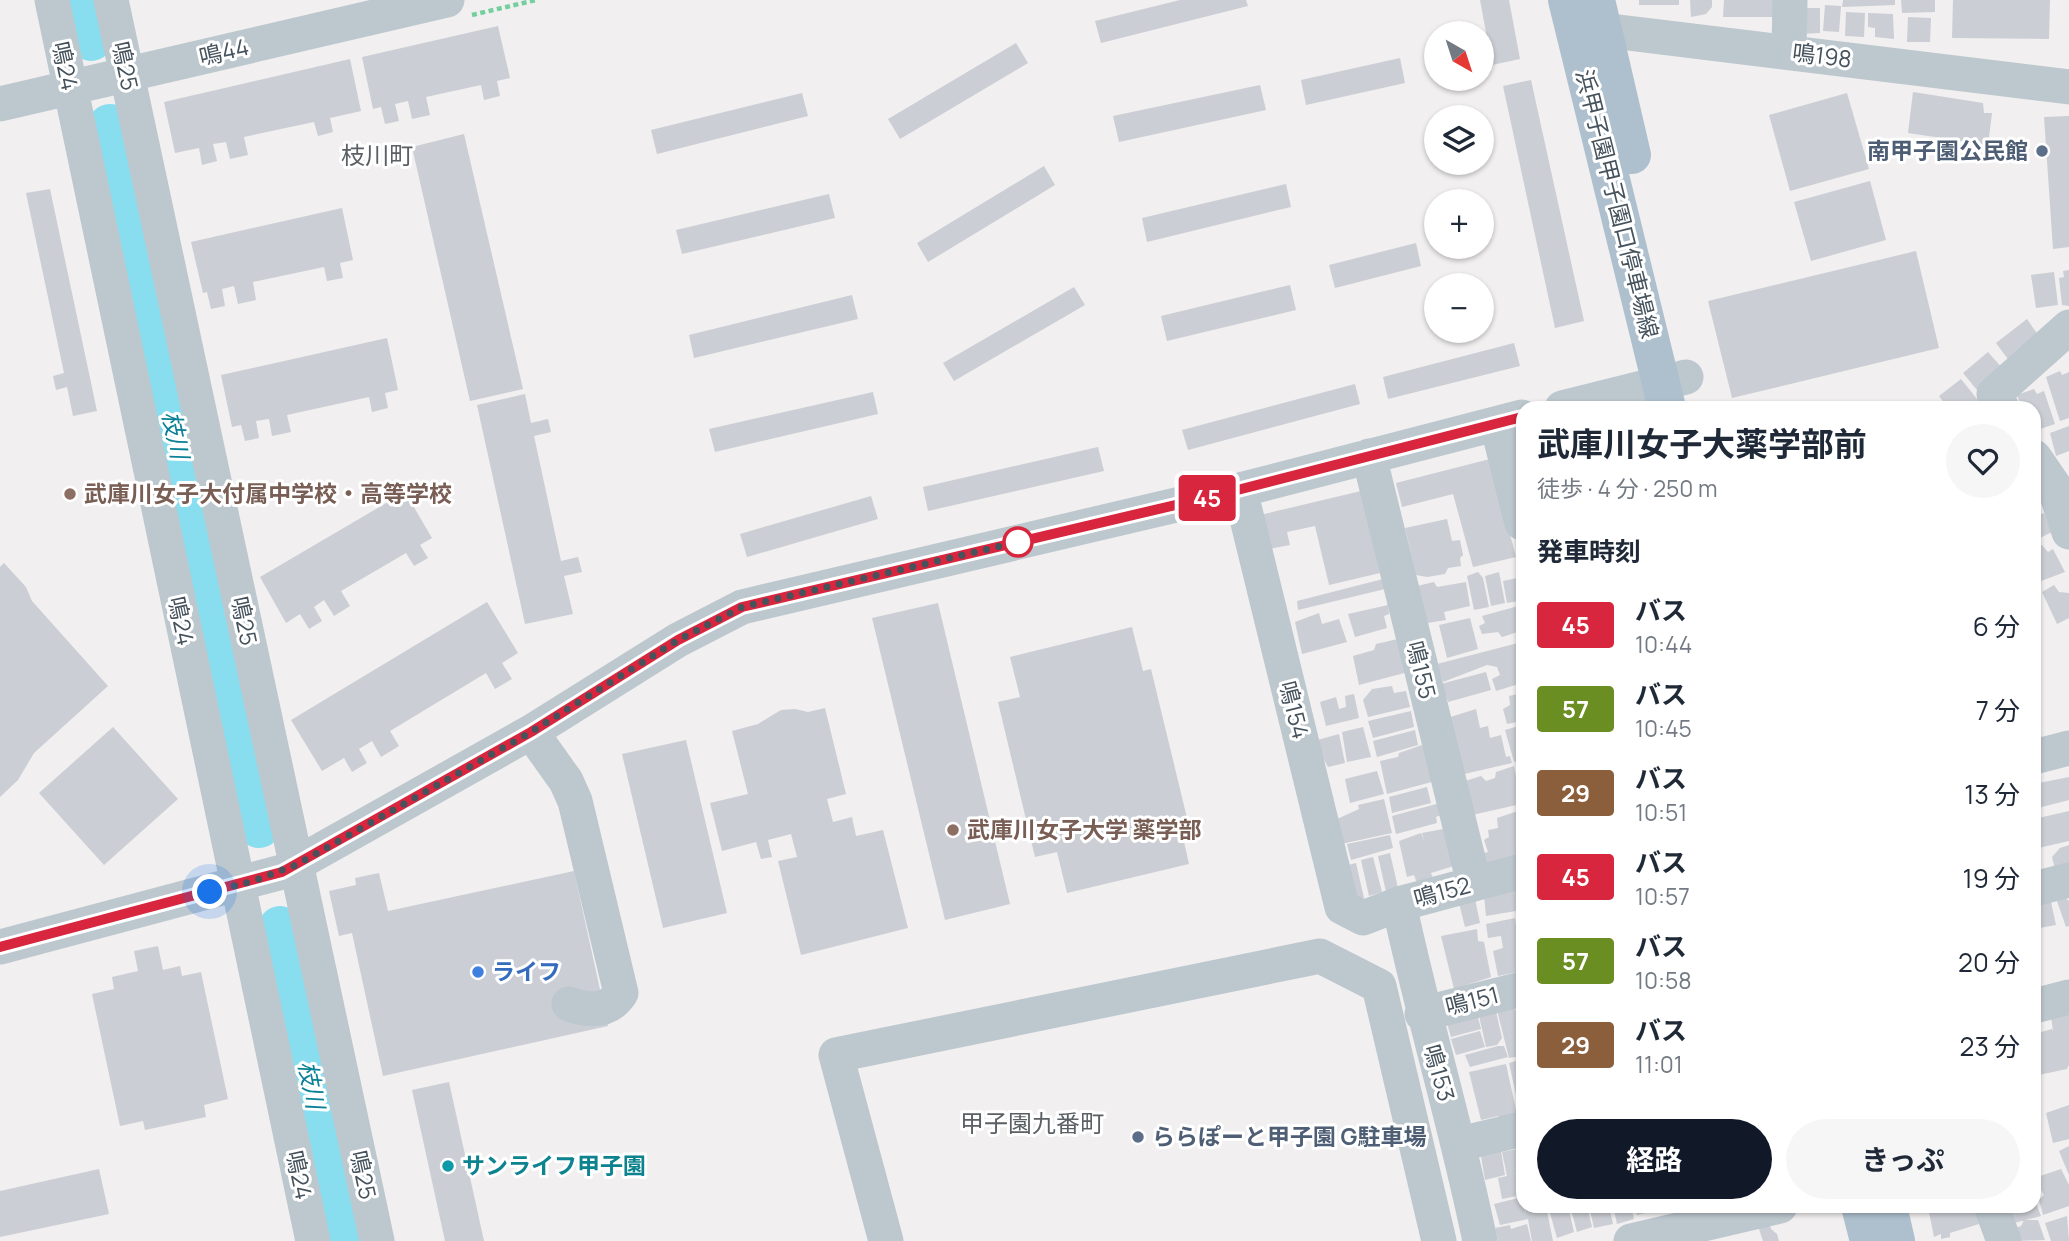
<!DOCTYPE html>
<html lang="ja">
<head>
<meta charset="utf-8">
<style>
  body { margin:0; font-family:Manrope,"Noto Sans JP",sans-serif; background:#f6f6f7; color:#1f2937; height:100vh; display:flex; flex-direction:column; font-size:26px; white-space:nowrap }
  * { box-sizing:border-box; margin:0 }
  p { font-size:23px; color:#747a83 }
  .icon { flex:none; width:38px; height:38px; fill:none; stroke:currentColor; stroke-width:2; stroke-linecap:round; stroke-linejoin:round }
  .map { position:relative; flex:1; overflow:hidden }
  .panel { position:absolute; left:1516px; top:401px; width:525px; height:812px; display:flex; flex-direction:column; background:#fff; border-radius:21px; box-shadow:0 2px 5px #0004 }
  .panel>* { flex:none }
  .badge { padding:0 14px; border-radius:5px; font-size:24px; line-height:46px }
  .needle { width:46px; rotate:141deg }
  .fabs { position:absolute; left:1424px; top:21px; display:grid; gap:14px }
  .fabs a { display:grid; place-items:center; width:70px; height:70px; border-radius:50%; background:#fff; box-shadow:0 2px 5px #0004; font-size:35px }
  .you { position:absolute; width:35px; height:35px; margin:-18px; border:5px solid #fff; border-radius:50%; background:#1a73e8; box-shadow:0 0 0 10px #1a73e833 }
  .map>.badge { position:absolute; translate:-50% -50%; box-shadow:0 0 0 4px #fff }
  h2 { padding:0 21px; font-size:26px; line-height:63px }
  .round { display:grid; place-items:center; flex:none; width:74px; height:74px; border-radius:37px; background:#f6f6f7 }
  .summary { display:flex; align-items:center; justify-content:space-between; height:119px; padding:0 21px }
  h1 { font-size:33px; font-weight:700; line-height:52px }
  .button { display:flex; gap:14px; margin-top:auto; padding:14px 21px }
  .button a { flex:1; height:80px; border-radius:42px; background:#111827; color:#fff; font-size:28px; font-weight:700; line-height:80px; text-align:center }
  .button a+a { background:#f6f6f7; color:#1f2937 }
  ul { padding:0; list-style:none }
  li { display:flex; align-items:center; gap:21px; height:84px; padding:0 21px }
  li div { flex:1 }
  li b { display:block; font-size:26px }
  li em { font-style:normal }
  li .badge { min-width:77px; font-weight:700; text-align:center }
  .map>svg:first-child { display:block }
  .lines { fill:none; stroke-linecap:round; stroke-linejoin:round }
  .river { stroke:#88deee; stroke-width:44 }
  .building { fill:#cbced4 }
  .path { stroke:#73cf9d; stroke-width:4.5; stroke-dasharray:5 3.5; stroke-linecap:butt }
  .minor { stroke:#bcc7ce; stroke-width:35 }
  .major { stroke:#aec0ce; stroke-width:38 }
  .line-casing { stroke:#fff; stroke-width:16 }
  .line { stroke:#d7263d; stroke-width:10 }
  .walk { stroke:#46535d; stroke-width:7; stroke-dasharray:0 12.6 }
  .service-dot { fill:#5c6f8a; stroke:#fff; stroke-width:2.5 }
  .education-dot { fill:#8d6e63; stroke:#fff; stroke-width:2.5 }
  .stop-dot { fill:#fff; stroke:#d7263d; stroke-width:3.5 }
  .shop-dot { fill:#3f7fe0; stroke:#fff; stroke-width:2.5 }
  .culture-dot { fill:#0f9aa8; stroke:#fff; stroke-width:2.5 }
  .labels { text-anchor:middle; stroke-width:6; stroke-linejoin:round; paint-order:stroke }
  .street-label { font-size:23px; fill:#46535d; stroke:#fff }
  .service-label { font-size:23px; font-weight:bold; fill:#4e5e75; stroke:#fff; text-anchor:end }
  .education-label { font-size:23px; font-weight:bold; fill:#785e54; stroke:#fff; text-anchor:start }
  .shop-label { font-size:23px; font-weight:bold; fill:#366cbe; stroke:#fff; text-anchor:start }
  .culture-label { font-size:23px; font-weight:bold; fill:#0d838f; stroke:#fff; text-anchor:start }
  .neighbourhood-label { font-size:24px; fill:#5b6064; stroke:#fff }
  .water-label { font-size:24px; font-style:italic; fill:#0a8096; stroke:#fff }
</style>
</head>
<body>
<div class="map">
<svg width="2069" height="1241" viewBox="0 0 2069 1241">
  <rect width="100%" height="100%" fill="#f1efef"/>
  <g class="lines">
    <path class="river" d="M83 0 91 39
      M110 126 259 826
      M280 928 342 1241"/>
  </g>
  <path class="building" d="M1180 0H1246L1248 6 1101 43 1095 21Z
    M1480 0H1509L1520 59 1492 65Z
    M1639 0H1679V5H1639Z
    M1690 0H1712V7L1706 14 1691 17Z
    M1724 0H1777L1776 17H1723Z
    M1843 0H1895V5L1842 7Z
    M1901 0H1935V12L1902 13Z
    M1953 0H2050L2049 39 1952 38Z
    M1825 5 1841 6 1839 32 1823 31Z
    M1799 8H1820V33L1800 34Z
    M1846 12 1865 13 1864 37 1845 36Z
    M1868 13 1893 14 1894 39 1875 37V28L1868 27Z
    M1908 17 1931 18 1930 42H1907Z
    M498 26 510 78 497 81 500 96 484 100 481 85 426 97 430 115 412 119 408 101 395 104 399 121 385 124 381 107 373 109 362 57Z
    M1016 43 1028 63 900 139 888 119Z
    M1400 58 1405 83 1306 105 1301 80Z
    M350 59 361 111 330 118 333 132 318 136 314 122 244 137 248 155 230 159 226 142 213 144 217 161 202 165 199 148 175 153 164 102Z
    M1531 80 1584 321 1555 328 1503 86Z
    M1260 85 1266 110 1119 142 1113 116Z
    M1913 92 1983 103 1984 113H1992L1988 145 1908 133Z
    M802 93 808 116 657 154 651 130Z
    M1847 93 1869 169 1790 191 1769 115Z
    M2069 116V247L2053 249 2044 117Z
    M464 134 523 389 470 401 412 147Z
    M1044 166 1055 185 928 262 917 243Z
    M1870 181 1886 240 1811 261 1794 202Z
    M1286 184 1291 207 1147 242 1142 218Z
    M50 189 97 411 73 416 67 387 56 390 53 376 64 373 26 193Z
    M829 194 835 218 682 254 676 230Z
    M342 208 353 260 340 263 343 278 327 281 324 267 253 282 256 300 238 304 234 286 222 289 225 306 211 309 207 292 203 293 191 242Z
    M1416 243 1421 266 1335 288 1329 265Z
    M1916 251 1939 348 1732 398 1708 301Z
    M2069 270V306L2062 305 2059 278 2064 277 2063 271Z
    M2054 272 2058 305 2036 308 2031 275Z
    M1290 285 1296 310 1167 341 1161 316Z
    M1074 287 1085 305 954 381 943 363Z
    M852 295 858 319 694 358 689 335Z
    M2027 319 2038 335 2010 362 1996 343Z
    M387 338 398 390 385 393 388 408 372 412 369 397 287 415 291 432 272 436 269 419 256 421 259 438 245 441 241 425 232 427 221 375Z
    M1514 343 1520 366 1388 399 1383 377Z
    M1988 352 2003 369 1977 390 1963 373Z
    M2060 371 2062 375 2069 372V418L2060 421 2046 377Z
    M1961 379 1981 404 1977 408H1948L1939 396Z
    M1355 384 1360 404 1188 450 1182 430Z
    M2034 389 2037 394 2044 391 2055 424 2034 431V408H2022L2017 395Z
    M873 392 878 414 715 452 709 429Z
    M525 394 531 423 548 419 551 432 534 436 561 561 578 557 582 572 564 576 573 614 525 624 477 405Z
    M2069 426V451L2056 456 2050 433Z
    M1098 447 1104 471 928 511 923 487Z
    M1490 459 1516 557 1473 567 1453 494 1402 507 1396 483Z
    M1361 491 1380 573 1329 585 1315 526 1287 532 1290 545 1269 549 1260 515Z
    M405 492 432 538 420 545 428 558 414 566 406 553 341 591 350 606 334 616 324 600 314 607 322 621 309 629 300 614 286 623 260 577Z
    M871 496 878 519 747 557 740 534Z
    M2034 511 2036 516 2044 513 2052 532 2034 541Z
    M1447 519 1452 541 1460 540 1463 555 1460 558 1461 566 1448 568 1445 574 1427 577 1416 575 1405 528Z
    M2042 545 2048 552 2053 549 2065 572 2041 581 2034 562V549Z
    M4 563 26 587 32 601 108 686 34 753 18 780 0 797V567Z
    M1478 572 1483 578 1489 607 1474 610 1467 576Z
    M1499 572 1505 603 1491 606 1485 576Z
    M1522 577V593L1517 595 1518 601 1507 603 1503 581Z
    M1383 579 1385 589 1298 610 1297 601Z
    M1434 582 1437 587 1466 582 1470 606 1444 612 1446 620 1421 624 1413 587Z
    M2054 585 2059 592 2069 593V618L2057 624 2042 592Z
    M487 602 518 653 502 663 512 679 495 689 486 673 390 731 399 746 381 757 372 741 359 749 367 763 352 772 344 758 322 771 291 720Z
    M938 603 1010 904 945 920 872 618Z
    M1388 605 1389 614 1384 616 1387 628 1355 637 1348 614Z
    M1522 605 1521 631 1502 637 1498 632 1482 634 1479 626 1485 623 1482 616Z
    M1319 613 1322 624 1339 619 1347 642 1302 654 1295 622Z
    M1470 618 1478 649 1447 658 1439 625Z
    M1132 627 1143 671 1151 669 1188 822 1180 824 1189 864 1067 893 1057 852 1035 857 998 702 1020 697 1010 657Z
    M1402 638 1408 672 1359 685 1353 656 1374 650 1376 644Z
    M1522 642V683L1496 691 1492 679 1500 675 1497 667 1487 665 1443 682 1437 664Z
    M1486 672 1491 690 1448 702 1446 696H1439L1437 685Z
    M1392 686 1394 693 1406 691 1410 707 1368 717 1363 700 1372 689Z
    M1522 693V721L1507 724 1503 709 1510 705 1509 696Z
    M1354 694 1359 718 1326 726 1320 702 1336 697 1339 709 1346 707 1345 696Z
    M825 708 846 794 827 799 833 822 852 817 856 836 883 830 908 928 801 955 778 861 797 857 791 834 768 840 772 857 761 859 756 842 722 851 710 803 748 794 732 731 758 724 781 710 795 709 808 712Z
    M1476 709 1480 728 1488 726 1490 738 1501 735 1506 757 1510 756 1512 763 1460 775 1444 719Z
    M1411 711 1414 727 1373 738 1368 721Z
    M1522 725V759L1514 762 1505 730Z
    M113 727 178 799 104 865 39 793Z
    M1363 727 1371 757 1347 762 1342 732Z
    M1415 730 1418 745 1377 757 1373 741Z
    M1339 734 1345 763 1328 767 1314 741Z
    M686 740 727 913 663 928 622 754Z
    M1422 745 1430 768 1439 780 1387 794 1380 761 1398 757 1399 753Z
    M1514 766 1521 804 1472 815 1465 781 1481 776 1486 781 1495 778 1496 772Z
    M1377 771 1384 794 1350 803 1345 779Z
    M2069 777V800L2034 809V784Z
    M1427 787 1431 803 1392 813 1389 797Z
    M1384 799 1392 833 1341 844 1337 819 1359 809 1358 805Z
    M1440 803 1443 814 1436 817 1437 823 1396 834 1392 816Z
    M1521 810 1522 857 1486 867 1481 854 1488 852 1484 840 1489 837 1488 830 1498 828 1497 818Z
    M2069 811V841L2034 849V819Z
    M1448 828 1457 865 1431 873 1433 878 1417 883 1414 875 1407 877 1399 841 1421 833 1424 841 1422 833Z
    M1390 835 1393 848 1351 860 1347 844Z
    M2069 845V870L2056 873 2052 857 2060 848Z
    M1390 853 1398 888 1386 892 1378 856Z
    M1373 857 1382 892 1369 896 1361 860Z
    M1356 863 1364 898 1358 900 1344 866Z
    M574 871 608 1026 383 1076 352 933 339 936 329 891 356 885 355 878 379 873 388 911Z
    M1522 889V910L1486 916 1484 896Z
    M2066 898 2069 901V926L2066 927 2057 901Z
    M1475 899 1480 923 1465 927 1459 903Z
    M2051 902 2056 925 2034 929V906Z
    M1515 918 1522 971 1498 976 1493 951 1503 948 1501 936 1488 938 1486 924Z
    M1477 929 1478 941 1484 942 1491 977 1454 989 1441 936Z
    M158 946 163 970 180 966 182 976 201 972 228 1099 204 1105 206 1117 145 1130 143 1121 120 1126 92 994 114 989 112 977 138 971 134 951Z
    M1510 1006 1517 1011 1522 1031V1056L1509 1058 1497 1010Z
    M1495 1007 1502 1038 1497 1045 1486 1047 1478 1011Z
    M1476 1010 1481 1029 1451 1037 1447 1023Z
    M2069 1012V1065L2067 1069 2034 1076V1042L2036 1041 2034 1034 2052 1029 2053 1031 2051 1016Z
    M1480 1031 1485 1047 1456 1055 1451 1039Z
    M1498 1046H1504L1508 1057 1470 1067 1465 1055Z
    M1522 1059V1118H1521L1509 1063Z
    M1506 1064 1518 1119 1500 1122 1498 1116 1481 1120 1469 1072Z
    M449 1082 484 1241H445L412 1090Z
    M2069 1105V1139L2053 1143 2046 1113Z
    M2069 1146V1175L2059 1151Z
    M1522 1148V1172L1513 1174 1522 1173V1195L1502 1199 1498 1178 1507 1176 1502 1152Z
    M1501 1151 1505 1175 1485 1180 1481 1156Z
    M99 1169 109 1214 0 1237V1191Z
    M2061 1169 2069 1185V1206L2043 1215 2039 1200 2044 1195 2034 1178Z
    M1522 1197 1526 1215 1525 1206H1546L1553 1241H1532L1528 1219 1500 1225 1494 1204Z
    M2034 1198 2041 1216 2007 1225 2000 1206H2034Z
    M1548 1206H1568L1574 1232 1557 1238Z
    M1570 1206H1587L1592 1227 1577 1232Z
    M1589 1206H1609L1613 1224 1594 1228Z
    M1613 1206H1631L1634 1219 1617 1224Z
    M1635 1206H1653L1654 1211 1637 1215Z
    M1950 1206H1974L1979 1224 1950 1233V1237L1941 1239V1234L1934 1237 1929 1212Z
    M2067 1216 2069 1241H2051L2045 1223Z
    M2024 1220H2038L2045 1240 2014 1241 2010 1230 2021 1226Z
    M1769 1221 1771 1229 1777 1234 1779 1241H1763L1757 1223Z
    M1527 1224 1531 1241H1498L1495 1228 1510 1225 1511 1229Z"/>
  <g class="lines">
    <path class="path" d="M472 15 536 0"/>
    <path class="minor" d="M52 0 313 1241
      M111 0 377 1241
      M1576 36 1603 30 2069 87
      M1789 51 1790 0
      M0 104 447 0
      M1562 408 1686 377
      M2002 408 1994 394 2069 327
      M1497 424 1522 523
      M1369 456 1474 883
      M2034 457 2054 486 2069 532
      M1240 490 1342 907 1363 918 1399 904 1522 871
      M531 732 566 781 575 801 621 993C608 1013 589 1011 569 1004
      M2034 757 2069 748
      M2034 889 2069 880
      M1399 904C1423 1017 1457 1128 1480 1241
      M0 947 282 872 531 732 678 640 742 607 1240 490 1522 417
      M2034 1006 2069 997
      M1422 1014 1522 989
      M1460 1144 1522 1129
      M1991 1206 2004 1241
      M886 1241 836 1055 1320 956 1379 986 1439 1241
      M1631 1241 1780 1206"/>
    <path class="major" d="M1567 0 1667 408
      M1596 0 1632 155
      M1860 1206 1869 1241
      M1888 1206 1896 1241"/>
  </g>
  <g class="lines">
    <defs>
      <path id="line" d="M0 947 282 872 531 732 678 640 742 607 1218 495 1522 417"/>
    </defs>
    <use href="#line" class="line-casing"/>
    <use href="#line" class="line"/>
    <path class="walk" d="M210 892 253 881 296 865 531 732 678 640 742 607 1018 542"/>
  </g>
  <g class="service-dot">
    <circle cx="2042" cy="151" r="7"/>
    <circle cx="1138" cy="1137" r="7"/>
  </g>
  <g class="education-dot">
    <circle cx="70" cy="494" r="7"/>
    <circle cx="953" cy="830" r="7"/>
  </g>
  <circle class="stop-dot" cx="1018" cy="542" r="14"/>
  <circle class="shop-dot" cx="478" cy="972" r="7"/>
  <circle class="culture-dot" cx="448" cy="1166" r="7"/>
  <g class="labels">
    <g class="street-label">
      <text transform="translate(224 52) rotate(-13)" y="8">鳴44</text>
      <text transform="translate(1822 56) rotate(7)" y="8">鳴198</text>
      <text transform="translate(65 66) rotate(78)" y="8">鳴24</text>
      <text transform="translate(125 66) rotate(78)" y="8">鳴25</text>
      <text transform="translate(1617 204) rotate(76)" y="8">浜甲子園甲子園口停車場線</text>
      <text transform="translate(181 621) rotate(78)" y="8">鳴24</text>
      <text transform="translate(244 621) rotate(78)" y="8">鳴25</text>
      <text transform="translate(1421 670) rotate(76)" y="8">鳴155</text>
      <text transform="translate(1294 710) rotate(76)" y="8">鳴154</text>
      <text transform="translate(1442 892) rotate(-15)" y="8">鳴152</text>
      <text transform="translate(1472 1001) rotate(-14)" y="8">鳴151</text>
      <text transform="translate(1439 1073) rotate(74)" y="8">鳴153</text>
      <text transform="translate(299 1175) rotate(78)" y="8">鳴24</text>
      <text transform="translate(363 1175) rotate(78)" y="8">鳴25</text>
    </g>
    <g class="service-label">
      <text x="2028" y="159">南甲子園公民館</text>
      <text x="1152" y="1145" text-anchor="start">ららぽーと甲子園 G駐車場</text>
    </g>
    <g class="education-label">
      <text x="84" y="502">武庫川女子大付属中学校・高等学校</text>
      <text x="967" y="838">武庫川女子大学 薬学部</text>
    </g>
    <g class="shop-label">
      <text x="492" y="980">ライフ</text>
    </g>
    <g class="culture-label">
      <text x="462" y="1174">サンライフ甲子園</text>
    </g>
    <g class="neighbourhood-label">
      <text x="377" y="164">枝川町</text>
      <text x="1032" y="1132">甲子園九番町</text>
    </g>
    <g class="water-label">
      <text transform="translate(175 435) rotate(78)" y="8">枝川</text>
      <text transform="translate(311 1085) rotate(79)" y="8">枝川</text>
    </g>
  </g>
</svg>
<div class="fabs">
<a><svg class="needle" viewBox="-14 -14 28 28"><path d="M0-13l5 13h-10z" fill="#e53935"/><path d="M0 13l5-13h-10z" fill="#747a83"/></svg></a>
<a><svg class="icon" aria-label="layers" viewBox="0 0 24 24"><path d="M12 4l9 5-9 5-9-5zM3 14l9 5 9-5"/></svg></a>
<a>+</a>
<a>−</a>
</div>
<div class="you" style="left:210px;top:892px"></div>
<b class="badge" style="left:1207px;top:498px;background:#d7263d;color:#fff">45</b>
<section class="panel">
<div class="summary"><div><h1>武庫川女子大薬学部前</h1><p>徒歩 · 4 分 · 250 m</p></div><a class="round"><svg class="icon" aria-label="heart" viewBox="0 0 24 24"><path d="M12 20l-8-8c-3-5 5-10 8-4 3-6 11-1 8 4z"/></svg></a></div>
<h2>発車時刻</h2>
<ul>
<li><span class="badge" style="background:#d7263d;color:#fff">45</span><div><b>バス</b><p>10:44</p></div><em>6 分</em></li>
<li><span class="badge" style="background:#6b8e23;color:#fff">57</span><div><b>バス</b><p>10:45</p></div><em>7 分</em></li>
<li><span class="badge" style="background:#8b5e3c;color:#fff">29</span><div><b>バス</b><p>10:51</p></div><em>13 分</em></li>
<li><span class="badge" style="background:#d7263d;color:#fff">45</span><div><b>バス</b><p>10:57</p></div><em>19 分</em></li>
<li><span class="badge" style="background:#6b8e23;color:#fff">57</span><div><b>バス</b><p>10:58</p></div><em>20 分</em></li>
<li><span class="badge" style="background:#8b5e3c;color:#fff">29</span><div><b>バス</b><p>11:01</p></div><em>23 分</em></li>
</ul>
<div class="button"><a>経路</a><a>きっぷ</a></div>
</section>
</div>
</body>
</html>
